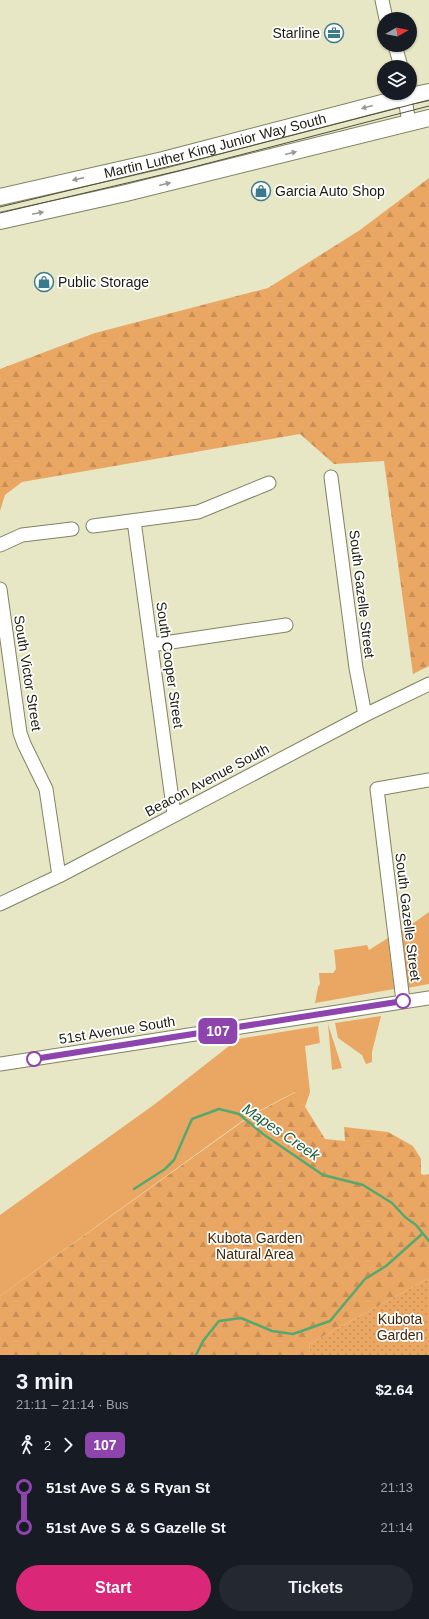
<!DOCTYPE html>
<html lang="en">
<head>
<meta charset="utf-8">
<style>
  body { margin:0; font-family:Arial,sans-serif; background:#242831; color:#f1f3f6; height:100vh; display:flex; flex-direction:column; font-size:15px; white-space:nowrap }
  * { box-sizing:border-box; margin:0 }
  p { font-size:13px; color:#9ea1a6 }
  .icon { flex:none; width:22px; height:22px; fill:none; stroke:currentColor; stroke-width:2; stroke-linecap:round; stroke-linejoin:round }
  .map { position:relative; height:1355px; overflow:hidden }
  .details { display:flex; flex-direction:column; background:#171b24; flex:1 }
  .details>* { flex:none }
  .badge { padding:0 8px; border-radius:6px; font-size:14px; line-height:26px }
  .needle { width:26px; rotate:81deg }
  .tools { position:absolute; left:377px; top:12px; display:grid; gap:8px }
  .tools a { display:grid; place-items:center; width:40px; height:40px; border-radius:50%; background:#171b24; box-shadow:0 1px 3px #0004; font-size:20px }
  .map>.badge { position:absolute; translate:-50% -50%; box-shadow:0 0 0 2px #fff }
  .legs { display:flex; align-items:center; gap:6px; height:44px; padding:0 16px; font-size:13px }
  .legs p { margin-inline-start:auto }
  .head { display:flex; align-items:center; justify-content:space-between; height:68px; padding:0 16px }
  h1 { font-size:22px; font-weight:700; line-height:30px }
  .button { display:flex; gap:8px; margin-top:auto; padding:8px 16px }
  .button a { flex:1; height:46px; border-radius:24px; background:#db2777; color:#fff; font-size:16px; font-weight:700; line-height:46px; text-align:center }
  .button a+a { background:#242831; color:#f1f3f6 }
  ul { padding:0 16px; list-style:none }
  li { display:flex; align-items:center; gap:14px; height:40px; font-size:15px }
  li i { display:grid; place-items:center; width:6px; height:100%; margin:0 5px; background:currentColor }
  li i::after { content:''; width:10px; height:10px; margin:-5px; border:3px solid; border-radius:50%; background:#171b24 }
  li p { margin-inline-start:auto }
  li:first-child i { background:linear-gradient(#0000 50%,currentColor 0) }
  li:last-child i { background:linear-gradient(currentColor 50%,#0000 0) }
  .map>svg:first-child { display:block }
  .green { fill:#eaa663 }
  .forest { fill:url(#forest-firs) }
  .garden { fill:url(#garden-dots) }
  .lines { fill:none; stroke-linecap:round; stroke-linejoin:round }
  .stream { stroke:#53a96f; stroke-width:2.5 }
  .minor-casing { stroke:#818262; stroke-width:15 }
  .major-casing { stroke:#818262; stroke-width:18 }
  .minor { stroke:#fff; stroke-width:13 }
  .major { stroke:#fff; stroke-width:16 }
  .tram { stroke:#50503e; stroke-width:1 }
  .oneway { fill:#999993 }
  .line-1-casing { stroke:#fff; stroke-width:9 }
  .line-1 { stroke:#8e44ad; stroke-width:6 }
  .stop-1-dot { fill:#fff; stroke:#8e44ad; stroke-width:2 }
  .labels { text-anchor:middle; stroke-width:3.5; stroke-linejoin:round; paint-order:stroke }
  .poi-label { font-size:14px; fill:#1c1c10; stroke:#fff; text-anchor:start }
  .street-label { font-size:14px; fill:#1c1c10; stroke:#fff }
  .park-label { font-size:14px; fill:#412506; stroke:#fff }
  .water-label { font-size:15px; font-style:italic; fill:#1f5c35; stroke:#fff }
</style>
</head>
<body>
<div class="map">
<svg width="429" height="1355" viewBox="0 0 429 1355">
  <defs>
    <pattern id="forest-firs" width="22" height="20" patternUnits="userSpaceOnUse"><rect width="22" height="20" fill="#eaa663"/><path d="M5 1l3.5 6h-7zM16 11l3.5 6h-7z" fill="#c88e55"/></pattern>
    <pattern id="garden-dots" width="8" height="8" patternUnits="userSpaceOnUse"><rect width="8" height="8" fill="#eaa663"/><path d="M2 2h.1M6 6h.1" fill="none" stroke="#c88e55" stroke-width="1.8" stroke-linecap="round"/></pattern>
  </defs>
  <rect width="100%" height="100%" fill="#e7e7c5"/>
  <path class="green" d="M429 912V984L407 988 398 934Z
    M388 938 394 989 315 1003 318 987 320 984 319 973H333L336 969 334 950 367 945 369 950Z
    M381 1016 372 1052V1062L366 1064 362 1055 338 1038 335 1023Z
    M328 1024 342 1068 332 1070Z
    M318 1026 320 1043 305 1046 310 1092 305 1107 295 1092 249 1116 0 1296V1215L155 1104 238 1039Z"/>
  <path class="forest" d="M429 178V666L413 674 384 461 334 464 300 434 22 482 5 495 0 511V369L95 333 268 288 360 230Z
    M296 1092 325 1139 345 1141 344 1127 388 1132 413 1146 421 1159V1174L424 1175 429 1174V1278L309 1344 310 1355H0V1296L249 1117Z"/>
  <path class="garden" d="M429 1278V1355H310L309 1344Z"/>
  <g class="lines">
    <path class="stream" d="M134 1189 165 1169 174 1160 192 1119 219 1109 239 1114 263 1134 323 1175 363 1185 392 1203 405 1217 416 1225 429 1241
      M196 1355 203 1341 219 1321 241 1318 272 1331 293 1334 330 1321 365 1279 386 1266 422 1234"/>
    <defs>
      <path id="minor" d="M382 0 386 19
        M395 45 401 67
        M404 93 409 123
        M331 477 356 668 365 715
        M134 521 174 814
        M93 526 198 512 269 483
        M0 545 22 535 72 529
        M0 589 20 733 24 744 46 789 59 876
        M151 645 286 625
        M0 904 59 876 365 715 429 684
        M403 1001 377 789 429 780
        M0 1064 429 998"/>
      <g id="major">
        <path id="s1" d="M0 197 163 160 405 97 429 92"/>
        <path d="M0 221 126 193 429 118"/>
      </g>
    </defs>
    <use href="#minor" class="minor-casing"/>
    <use href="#major" class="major-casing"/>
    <use href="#minor" class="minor"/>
    <use href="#major" class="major"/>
    <path class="tram" d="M0 207 208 157 429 100
      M0 213 182 170 429 106"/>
  </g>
  <defs><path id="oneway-solid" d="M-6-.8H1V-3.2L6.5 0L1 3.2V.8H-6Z"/></defs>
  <g class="oneway">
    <use href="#oneway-solid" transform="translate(367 107) rotate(165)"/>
    <use href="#oneway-solid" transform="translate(291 153) rotate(-14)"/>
    <use href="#oneway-solid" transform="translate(78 179) rotate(167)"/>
    <use href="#oneway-solid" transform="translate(165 184) rotate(-14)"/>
    <use href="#oneway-solid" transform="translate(38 213) rotate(-12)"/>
  </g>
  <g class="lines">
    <defs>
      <path id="line-1" d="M34 1059 403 1001"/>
    </defs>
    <use href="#line-1" class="line-1-casing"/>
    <use href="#line-1" class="line-1"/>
  </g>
  <defs>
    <symbol id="office-ring" viewBox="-11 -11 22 22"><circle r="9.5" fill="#fff" stroke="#397a8d" stroke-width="1.5"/><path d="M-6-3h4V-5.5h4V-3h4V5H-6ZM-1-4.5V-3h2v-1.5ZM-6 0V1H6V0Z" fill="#397a8d"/></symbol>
    <symbol id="shop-ring" viewBox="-11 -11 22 22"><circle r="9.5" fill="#fff" stroke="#397a8d" stroke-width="1.5"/><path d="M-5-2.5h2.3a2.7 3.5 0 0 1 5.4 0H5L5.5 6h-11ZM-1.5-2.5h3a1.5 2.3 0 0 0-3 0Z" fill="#397a8d"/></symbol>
  </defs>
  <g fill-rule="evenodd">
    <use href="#office-ring" x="323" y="22" width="22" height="22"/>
    <use href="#shop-ring" x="250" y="180" width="22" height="22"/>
    <use href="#shop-ring" x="33" y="271" width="22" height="22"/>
  </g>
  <g class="stop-1-dot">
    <circle cx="403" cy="1001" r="7"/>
    <circle cx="34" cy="1059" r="7"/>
  </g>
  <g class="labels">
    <g class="poi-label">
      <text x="320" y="38" text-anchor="end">Starline</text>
      <text x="275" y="196">Garcia Auto Shop</text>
      <text x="58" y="287">Public Storage</text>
    </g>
    <g class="street-label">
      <text dy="5" stroke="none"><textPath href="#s1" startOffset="221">Martin Luther King Junior Way South</textPath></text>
      <text transform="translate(362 594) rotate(83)" y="5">South Gazelle Street</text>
      <text transform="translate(170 665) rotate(82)" y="5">South Cooper Street</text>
      <text transform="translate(28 673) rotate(81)" y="5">South Victor Street</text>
      <text transform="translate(207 780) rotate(-28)" y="5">Beacon Avenue South</text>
      <text transform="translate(408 917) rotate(83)" y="5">South Gazelle Street</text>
      <text transform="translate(117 1030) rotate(-9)" y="5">51st Avenue South</text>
    </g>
    <g class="park-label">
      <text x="255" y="1243">Kubota Garden<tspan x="255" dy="16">Natural Area</tspan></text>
      <text x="400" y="1324">Kubota<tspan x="400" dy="16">Garden</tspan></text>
    </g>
    <g class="water-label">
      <text transform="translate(281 1132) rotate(34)" y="5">Mapes Creek</text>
    </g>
  </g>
</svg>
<div class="tools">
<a><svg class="needle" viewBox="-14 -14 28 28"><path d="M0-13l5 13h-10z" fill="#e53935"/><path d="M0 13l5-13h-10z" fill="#9ea1a6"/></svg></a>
<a><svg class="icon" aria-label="layers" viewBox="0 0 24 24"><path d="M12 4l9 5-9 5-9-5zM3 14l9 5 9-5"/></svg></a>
</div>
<b class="badge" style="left:218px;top:1031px;background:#8e44ad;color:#fff">107</b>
</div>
<section class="details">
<div class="head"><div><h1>3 min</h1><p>21:11 – 21:14 · Bus</p></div><b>$2.64</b></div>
<div class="legs"><svg class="icon" aria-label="walk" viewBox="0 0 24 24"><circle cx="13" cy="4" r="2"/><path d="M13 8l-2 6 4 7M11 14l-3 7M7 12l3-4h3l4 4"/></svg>2<svg class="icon" aria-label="forward" viewBox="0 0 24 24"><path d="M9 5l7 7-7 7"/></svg><b class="badge" style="background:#8e44ad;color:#fff">107</b></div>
<ul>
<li><i style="color:#8e44ad"></i><b>51st Ave S &amp; S Ryan St</b><p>21:13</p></li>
<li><i style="color:#8e44ad"></i><b>51st Ave S &amp; S Gazelle St</b><p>21:14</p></li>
</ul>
<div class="button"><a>Start</a><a>Tickets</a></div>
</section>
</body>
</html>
